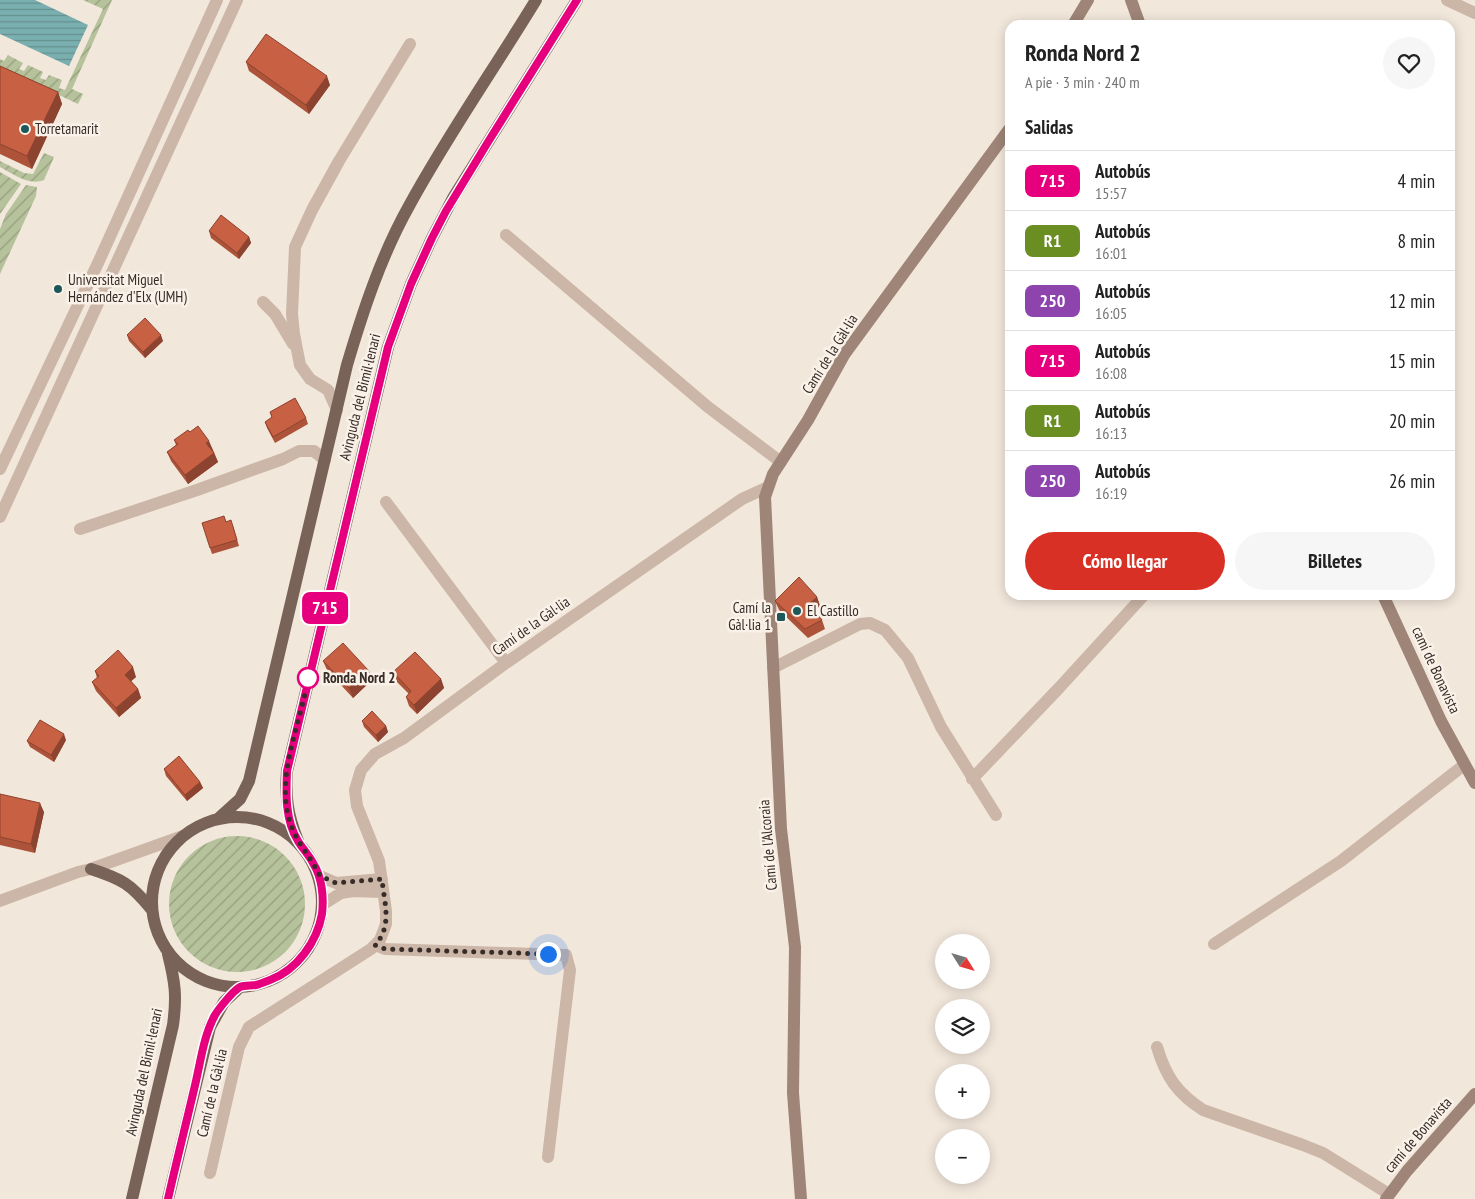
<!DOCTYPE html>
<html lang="es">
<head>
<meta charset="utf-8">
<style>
  body { margin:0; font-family:"PT Sans Narrow",sans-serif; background:#f6f6f6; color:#222; height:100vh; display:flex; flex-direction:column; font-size:19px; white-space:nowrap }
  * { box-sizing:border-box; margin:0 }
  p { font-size:16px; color:#767676 }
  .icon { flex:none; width:28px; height:28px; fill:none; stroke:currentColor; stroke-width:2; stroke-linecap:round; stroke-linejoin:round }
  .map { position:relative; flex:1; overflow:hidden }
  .sheet { position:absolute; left:1005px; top:20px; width:450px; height:580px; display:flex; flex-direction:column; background:#fff; border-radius:15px; box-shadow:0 2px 12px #0003 }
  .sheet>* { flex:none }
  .badge { padding:0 10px; border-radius:8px; font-size:18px; line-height:32px }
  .needle { width:32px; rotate:127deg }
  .tools { position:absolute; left:935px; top:934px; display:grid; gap:10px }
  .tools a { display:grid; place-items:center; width:55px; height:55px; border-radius:50%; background:#fff; box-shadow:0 2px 12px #0003; font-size:25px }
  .you { position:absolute; width:25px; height:25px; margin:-12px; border:4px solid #fff; border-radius:50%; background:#1a73e8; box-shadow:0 0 0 8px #1a73e833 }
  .map>.badge { position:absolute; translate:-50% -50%; box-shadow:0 0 0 2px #fff }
  h2 { padding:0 20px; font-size:19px; line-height:45px }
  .round { display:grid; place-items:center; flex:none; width:52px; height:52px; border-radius:26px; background:#f6f6f6 }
  .headline { display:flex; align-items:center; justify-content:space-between; height:85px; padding:0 20px }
  h1 { font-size:24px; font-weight:700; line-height:38px }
  .primary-button { display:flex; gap:10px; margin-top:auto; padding:10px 20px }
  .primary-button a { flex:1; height:58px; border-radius:30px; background:#d93025; color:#fff; font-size:20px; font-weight:700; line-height:58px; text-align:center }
  .primary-button a+a { background:#f6f6f6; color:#222 }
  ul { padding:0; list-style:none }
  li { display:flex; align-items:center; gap:15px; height:60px; padding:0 20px; border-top:1px solid #e0e0e0 }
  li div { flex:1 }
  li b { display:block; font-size:19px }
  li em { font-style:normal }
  li .badge { min-width:55px; font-weight:700; text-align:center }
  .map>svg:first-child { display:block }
  .garden { fill:url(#garden-furrows) }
  .water { fill:url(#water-rules) }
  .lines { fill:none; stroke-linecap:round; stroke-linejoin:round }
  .street { stroke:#cbb6a7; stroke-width:12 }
  .secondary { stroke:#9e8578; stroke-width:12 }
  .primary { stroke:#796258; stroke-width:12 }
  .wall { fill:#ac533a }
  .shaded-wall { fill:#8c432f }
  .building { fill:#c86043; stroke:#8c432f }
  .line-casing { stroke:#fff; stroke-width:11 }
  .line { stroke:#e6007e; stroke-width:8 }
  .walk { stroke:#372c28; stroke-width:5; stroke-dasharray:0 9 }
  .poi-dot { fill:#1c5759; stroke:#faf1e8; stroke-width:2 }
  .stop-dot { fill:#fff; stroke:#e6007e; stroke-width:2.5 }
  .labels { text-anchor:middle; stroke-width:5; stroke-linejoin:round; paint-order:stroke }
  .poi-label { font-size:15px; fill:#372c28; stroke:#faf1e8; text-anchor:start }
  .street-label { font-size:15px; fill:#372c28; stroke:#faf1e8 }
  .stop-label { font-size:15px; font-weight:bold; fill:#372c28; stroke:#faf1e8; text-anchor:start }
</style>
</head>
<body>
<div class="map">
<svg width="1475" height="1199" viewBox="0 0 1475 1199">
  <defs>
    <pattern id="garden-furrows" width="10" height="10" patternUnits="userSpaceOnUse" patternTransform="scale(1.25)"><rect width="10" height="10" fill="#b6c29b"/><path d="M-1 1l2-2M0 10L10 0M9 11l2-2" fill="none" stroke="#959e7e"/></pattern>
    <pattern id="water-rules" width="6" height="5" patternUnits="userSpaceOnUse" patternTransform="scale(1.25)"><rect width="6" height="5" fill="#7aafb0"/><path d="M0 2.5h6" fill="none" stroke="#658f8f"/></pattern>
  </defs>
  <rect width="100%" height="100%" fill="#f2e7db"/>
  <path class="garden" d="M83 0H112L72 89 83 94 78 104 0 67V59L4 61 8 55 23 63 19 69 24 71 28 65 43 72 40 78 46 80 49 75 62 80 59 88 65 90 103 9Z
    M44 153 54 157 44 180C29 186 13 174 0 167V161L24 173 33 174Z
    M0 172 21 184 0 214Z
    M26 185 37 187 36 196 0 274V229L6 214Z
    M169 904a68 68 0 1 1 136 0a68 68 0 1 1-136 0Z"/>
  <path class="water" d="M0 0H35L88 25 69 66 0 34Z"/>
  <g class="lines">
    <path class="street" d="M1447 0 1475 13
      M506 235 708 407 781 462
      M263 302 275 314 293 344
      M337 410 328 390 310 379 300 365 294 334 292 314 295 247 312 210 339 161 410 44
      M0 469 98 263 217 0
      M386 502 506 663
      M0 517 237 0
      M80 529 197 490 283 459 299 451H314L325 460
      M773 668 860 624 870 623 885 630 908 658 941 727 996 815
      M972 779 1059 688 1144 595
      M320 876 336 883 382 879
      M0 901 78 872 91 869 183 836
      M322 905 341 893 353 891 383 892
      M1214 944 1341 861 1464 765
      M375 945 385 949 566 955 570 970 548 1157
      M1157 1047C1166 1077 1177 1093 1203 1110L1303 1145 1323 1153 1389 1194
      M210 1173 239 1047 249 1027 371 949 380 940 386 924V911L379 861 357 806 355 790 361 770 375 754 404 738 506 663 742 499 768 487"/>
    <path class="secondary" d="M1131 0 1140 25
      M1073 25 1088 0
      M1383 595 1441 721 1475 783
      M801 1199 793 1093 795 947 781 829 765 497 773 474 808 420 844 355 1010 128
      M1386 1199 1407 1171 1475 1094"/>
    <path class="primary" d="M152 902a85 85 0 1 1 170 0a85 85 0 1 1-170 0Z
      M219 818 240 799 249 781 347 365C363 311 381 256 409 206 447 136 494 69 536 0
      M298 841C288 816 285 798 287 771L388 347 411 284 432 238 453 198 577 0
      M91 869C122 879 131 884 152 910
      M132 1199 173 1025C177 996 175 982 168 954
      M168 1199 210 1027 224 1002 240 987"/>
  </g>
  <path class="wall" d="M246 62 330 85 309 114 249 71Z
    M0 66 58 92 62 104 32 169 0 154Z
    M209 231 249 237 251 243 239 259 211 238Z
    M127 335 163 341 145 358 129 341Z
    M270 412 306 418 308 424 275 443 267 428 265 422 272 418Z
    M190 432 213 450 218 462 188 484 171 461 167 452 176 445 174 440Z
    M226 521 233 526 239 546 212 554 210 548Z
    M817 597 820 606 814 611 822 620 825 629 808 638 779 610 775 601Z
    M323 661 369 671 372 680 353 698 327 670Z
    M95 671 136 677 131 681 138 689 141 698 119 717 96 691 92 682 97 678Z
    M393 672 441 679 444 688 417 714 409 706 406 697 409 694 397 682Z
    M362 721 386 726 388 732 378 742 364 727Z
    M66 740 54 762 30 747 27 741Z
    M164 769 200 782 203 788 187 801 166 776Z
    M0 794 44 812 35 853 0 845Z"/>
  <path class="shaded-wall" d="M327 76 330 85 309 114 306 105Z
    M58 92 62 104 32 169 27 156Z
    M249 237 251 243 239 259 237 253Z
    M161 335 163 341 145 358 143 352Z
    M209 441 213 450 210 452 206 443Z
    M214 453 218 462 188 484 185 475Z
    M817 597 820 606 812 613 809 604Z
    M133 667 136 677 128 684 125 675Z
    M369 671 372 680 353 698 349 688Z
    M441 679 444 688 417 714 414 705Z
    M138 689 141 698 119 717 116 708Z
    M386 726 388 732 378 742 376 735Z
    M64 734 66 740 54 762 51 755Z
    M200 782 203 788 187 801 185 795Z
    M40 803 44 812 35 853 31 844Z"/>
  <path class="building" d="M266 34 327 76 306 105 246 62Z
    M0 66 58 92 27 156 0 144Z
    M221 215 249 237 237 253 209 231Z
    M145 318 161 335 143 352 127 335Z
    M295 398 306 418 273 437 265 422 272 417 270 412Z
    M198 426 209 441 206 443 214 453 185 475 167 452 178 444 174 440 188 430 190 432Z
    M224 516 226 522 231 520 237 540 210 548 202 523Z
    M799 577 817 597 809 604 822 620 805 629 775 601Z
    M343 643 369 671 349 688 323 661Z
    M118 650 133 667 125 675 138 689 116 708 92 682 99 676 95 671Z
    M415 652 441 679 414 705 406 697 411 691 393 672Z
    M372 711 386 726 376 735 362 721Z
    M40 720 64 734 51 755 27 741Z
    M179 756 200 782 185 795 164 769Z
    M0 794 40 803 31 844 0 837Z"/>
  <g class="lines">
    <defs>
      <path id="line" d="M168 1199C177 1159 187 1120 196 1081 201 1059 204 1035 215 1015 220 1007 233 991 240 987 245 985 251 986 256 985 260 984 265 982 270 980 297 970 317 942 322 914 324 897 322 877 313 863 309 855 302 848 298 841 285 820 286 794 287 771L388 347 411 284 432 238 446 211 488 142 577 0"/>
    </defs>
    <use href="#line" class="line-casing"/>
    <use href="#line" class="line"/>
    <path class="walk" d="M308 678C301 724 275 775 290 822 296 842 311 857 320 876L336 883 382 879C384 902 393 926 375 945L385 949 548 954"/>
  </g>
  <g class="poi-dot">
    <circle cx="25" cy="129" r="5"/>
    <circle cx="58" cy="289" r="5"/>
    <circle cx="797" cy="611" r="5"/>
    <rect x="776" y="612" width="10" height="10" rx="2.5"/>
  </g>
  <circle class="stop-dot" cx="308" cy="678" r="10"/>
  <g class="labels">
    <g class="poi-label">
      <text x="35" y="134">Torretamarit</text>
      <text x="68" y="285">Universitat Miguel<tspan x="68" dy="17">Hernández d'Elx (UMH)</tspan></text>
      <text x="771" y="613" text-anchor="end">Camí la<tspan x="771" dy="17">Gàl·lia 1</tspan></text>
      <text x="807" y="616">El Castillo</text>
    </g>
    <g class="street-label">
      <text transform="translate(830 354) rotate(-58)" y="5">Camí de la Gàl·lia</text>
      <text transform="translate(360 397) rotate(-76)" y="5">Avinguda del Bimil·lenari</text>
      <text transform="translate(531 626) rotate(-35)" y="5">Camí de la Gàl·lia</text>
      <text transform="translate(1436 670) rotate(65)" y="5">camí de Bonavista</text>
      <text transform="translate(768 845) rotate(-95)" y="5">Camí de l'Alcoraia</text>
      <text transform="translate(144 1072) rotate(-78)" y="5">Avinguda del Bimil·lenari</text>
      <text transform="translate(212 1093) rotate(-77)" y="5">Camí de la Gàl·lia</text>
      <text transform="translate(1418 1135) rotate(-49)" y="5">camí de Bonavista</text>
    </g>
    <g class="stop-label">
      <text x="323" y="683">Ronda Nord 2</text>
    </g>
  </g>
</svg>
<div class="tools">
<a><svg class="needle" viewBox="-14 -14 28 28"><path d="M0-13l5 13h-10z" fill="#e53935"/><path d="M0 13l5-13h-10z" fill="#767676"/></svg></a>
<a><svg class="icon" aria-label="layers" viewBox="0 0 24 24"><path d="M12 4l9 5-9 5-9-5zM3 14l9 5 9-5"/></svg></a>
<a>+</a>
<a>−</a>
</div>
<div class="you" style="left:548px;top:954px"></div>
<b class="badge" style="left:325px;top:608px;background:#e6007e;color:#fff">715</b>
<section class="sheet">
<div class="headline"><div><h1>Ronda Nord 2</h1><p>A pie · 3 min · 240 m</p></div><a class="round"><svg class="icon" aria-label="heart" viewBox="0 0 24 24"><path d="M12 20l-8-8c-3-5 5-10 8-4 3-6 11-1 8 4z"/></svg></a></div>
<h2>Salidas</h2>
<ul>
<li><span class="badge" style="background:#e6007e;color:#fff">715</span><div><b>Autobús</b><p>15:57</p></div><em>4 min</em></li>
<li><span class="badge" style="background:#6b8e23;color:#fff">R1</span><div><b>Autobús</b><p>16:01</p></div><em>8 min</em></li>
<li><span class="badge" style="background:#8e44ad;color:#fff">250</span><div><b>Autobús</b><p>16:05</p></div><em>12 min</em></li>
<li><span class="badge" style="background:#e6007e;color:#fff">715</span><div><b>Autobús</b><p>16:08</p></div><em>15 min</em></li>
<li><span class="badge" style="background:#6b8e23;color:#fff">R1</span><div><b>Autobús</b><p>16:13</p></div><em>20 min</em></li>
<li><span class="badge" style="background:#8e44ad;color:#fff">250</span><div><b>Autobús</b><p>16:19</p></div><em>26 min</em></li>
</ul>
<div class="primary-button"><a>Cómo llegar</a><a>Billetes</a></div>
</section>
</div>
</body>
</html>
